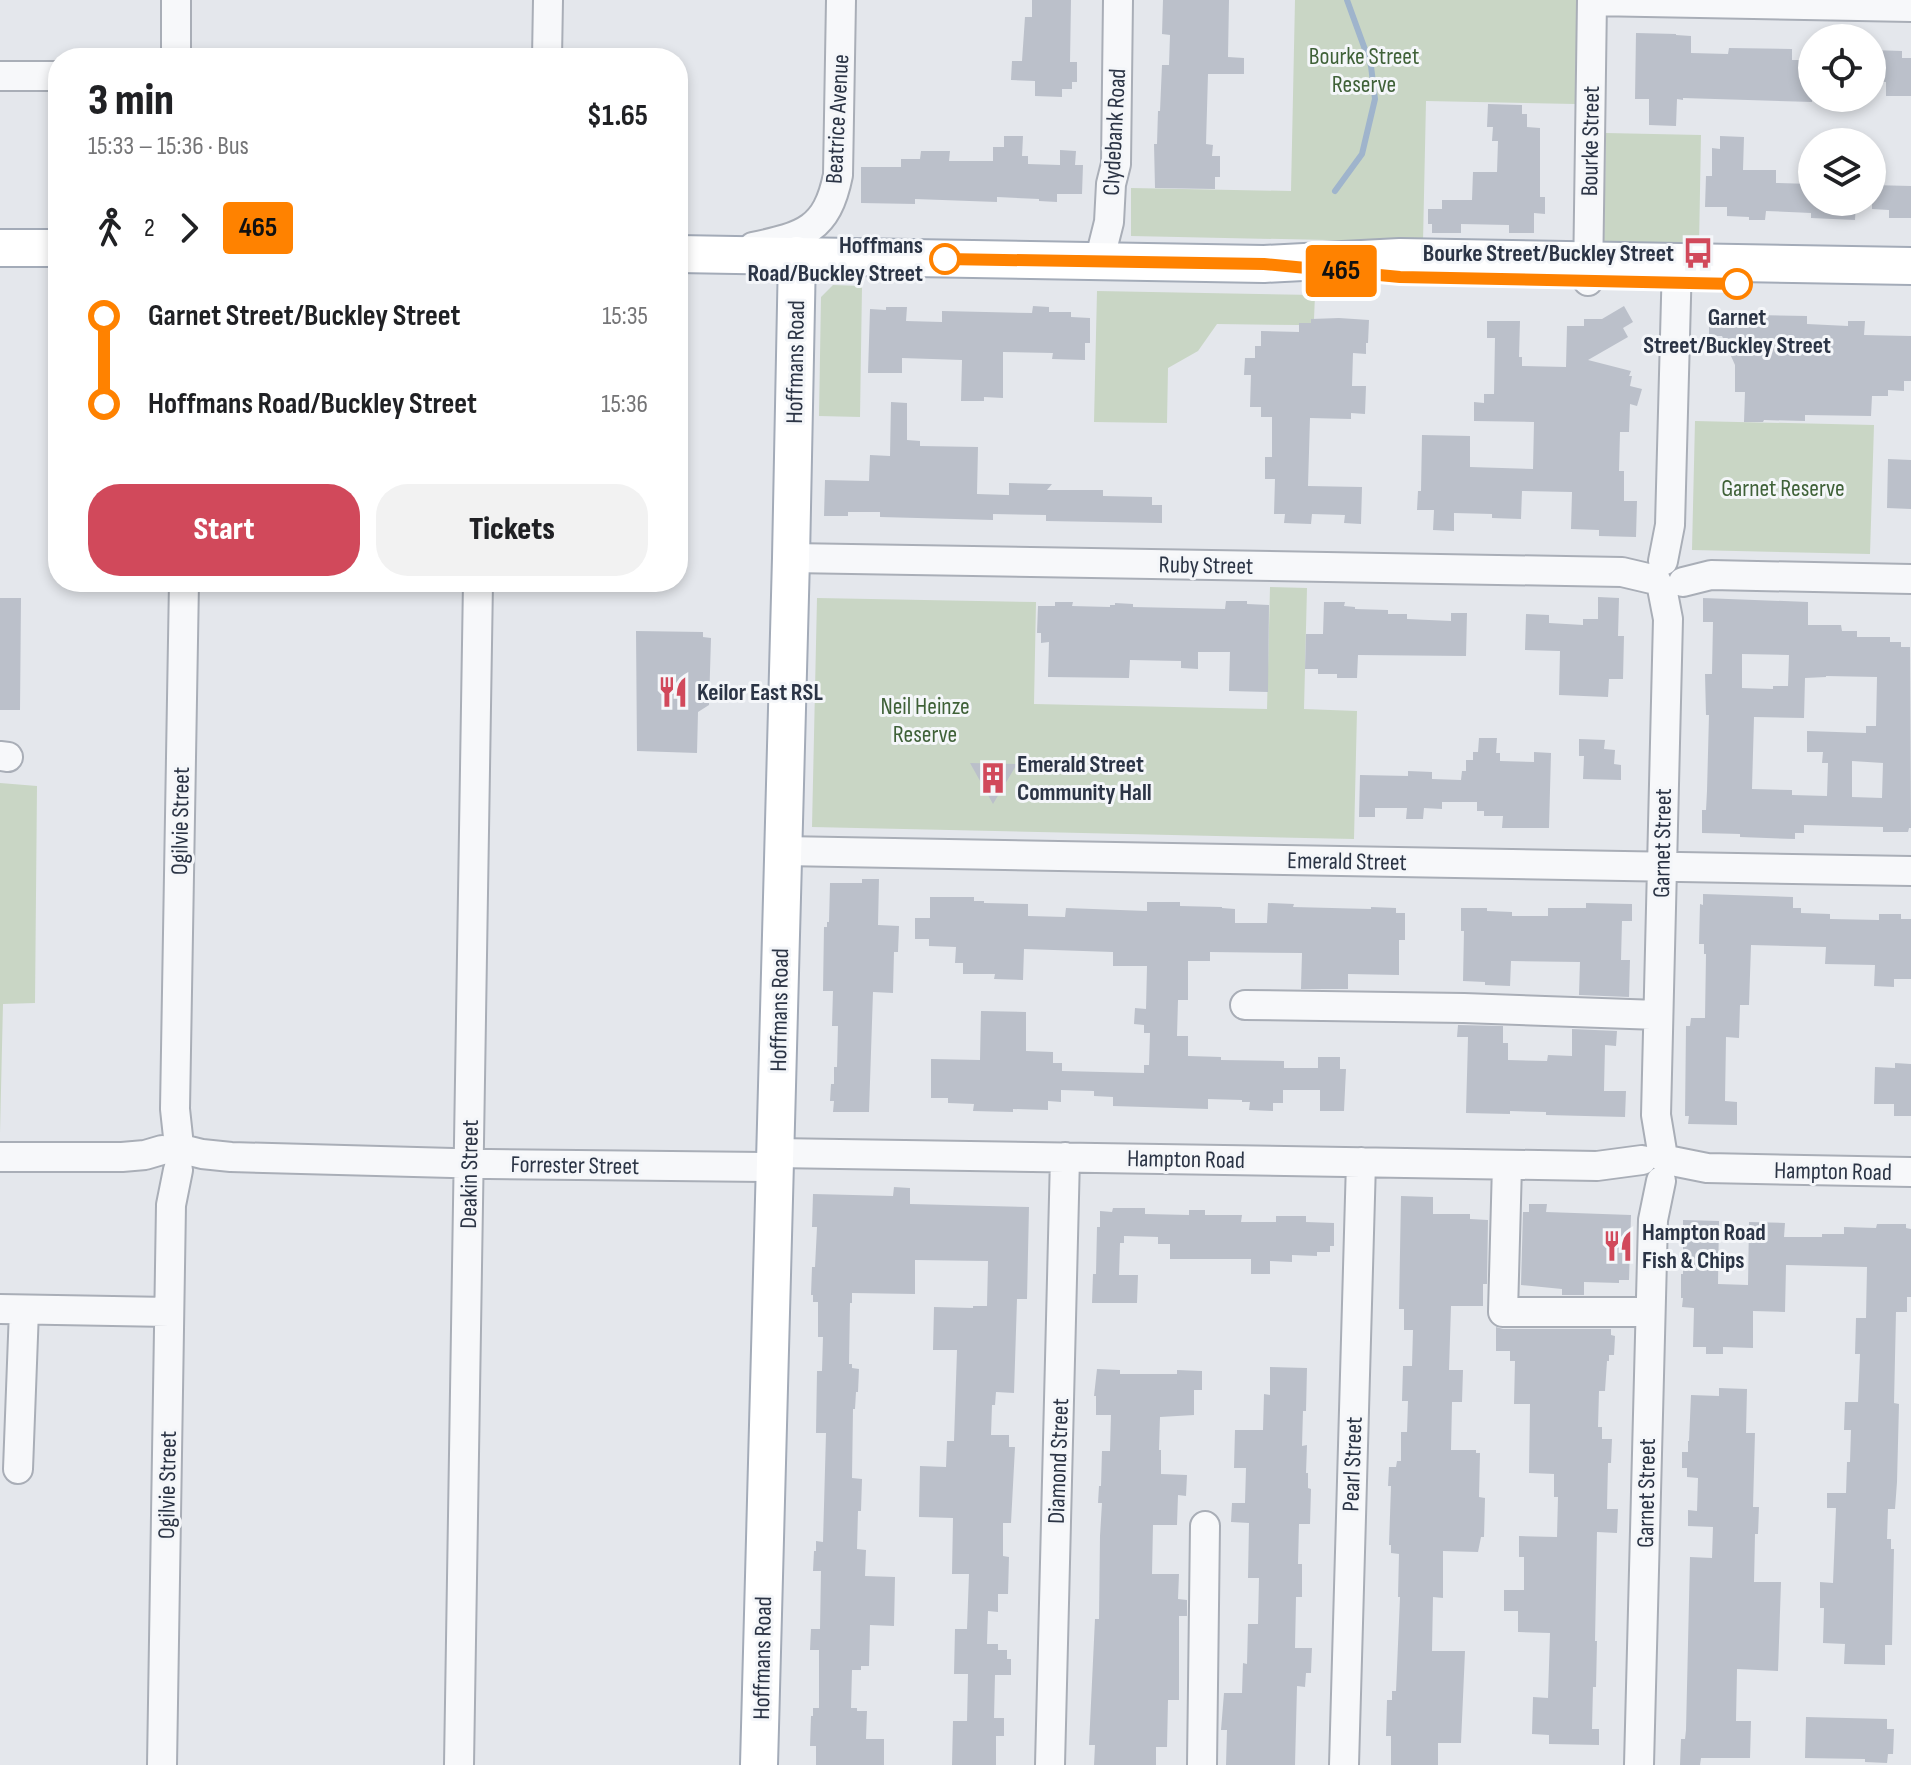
<!DOCTYPE html>
<html lang="en">
<head>
<meta charset="utf-8">
<style>
  body { margin:0; font-family:"Sofia Sans Condensed",sans-serif; background:#f2f2f2; color:#202124; height:100vh; display:flex; flex-direction:column; font-size:30px; white-space:nowrap }
  * { box-sizing:border-box; margin:0 }
  p { font-size:26px; color:#757577 }
  .icon { flex:none; width:44px; height:44px; fill:none; stroke:currentColor; stroke-width:2; stroke-linecap:round; stroke-linejoin:round }
  .map { position:relative; flex:1; overflow:hidden }
  .sheet { position:absolute; left:48px; top:48px; width:640px; height:544px; display:flex; flex-direction:column; background:#fff; border-radius:32px; box-shadow:0 4px 12px #0003 }
  .sheet>* { flex:none }
  .badge { padding:0 16px; border-radius:6px; font-size:28px; line-height:52px }
  .tools { position:absolute; left:1798px; top:24px; display:grid; gap:16px }
  .tools a { display:grid; place-items:center; width:88px; height:88px; border-radius:50%; background:#fff; box-shadow:0 4px 12px #0003; font-size:40px }
  .map>.badge { position:absolute; translate:-50% -50%; box-shadow:0 0 0 4px #fff }
  .legs { display:flex; align-items:center; gap:12px; height:88px; padding:0 40px; font-size:26px }
  .legs p { margin-inline-start:auto }
  .headline { display:flex; align-items:center; justify-content:space-between; height:136px; padding:0 40px }
  h1 { font-size:44px; font-weight:800; line-height:60px }
  .primary-button { display:flex; gap:16px; margin-top:auto; padding:16px 40px }
  .primary-button a { flex:1; height:92px; border-radius:32px; background:#d1495b; color:#fff; font-size:32px; font-weight:800; line-height:92px; text-align:center }
  .primary-button a+a { background:#f2f2f2; color:#202124 }
  ul { padding:0 40px; list-style:none }
  li { display:flex; align-items:center; gap:28px; height:88px; font-size:30px }
  li i { display:grid; place-items:center; width:12px; height:100%; margin:0 10px; background:currentColor }
  li i::after { content:''; width:20px; height:20px; margin:-10px; border:6px solid; border-radius:50%; background:#fff }
  li p { margin-inline-start:auto }
  li:first-child i { background:linear-gradient(#0000 50%,currentColor 0) }
  li:last-child i { background:linear-gradient(currentColor 50%,#0000 0) }
  .map>svg:first-child { display:block }
  .green { fill:#c9d6c5 }
  .lines { fill:none; stroke-linecap:round; stroke-linejoin:round }
  .stream { stroke:#9fb4cc; stroke-width:6 }
  .building { fill:#bbc0ca; fill-rule:evenodd }
  .minor-casing { stroke:#a9aeb7; stroke-width:32 }
  .major-casing { stroke:#a3abb8; stroke-width:40 }
  .minor { stroke:#f7f8fa; stroke-width:28 }
  .major { stroke:#fff; stroke-width:36 }
  .line-1-casing { stroke:#fff; stroke-width:18 }
  .line-1 { stroke:#ff8200; stroke-width:12 }
  .stop-1-dot { fill:#fff; stroke:#ff8200; stroke-width:4 }
  .labels { text-anchor:middle; stroke-width:6; stroke-linejoin:round; paint-order:stroke }
  .park-label { font-size:24px; fill:#3f6138; stroke:#f4f6f9 }
  .street-label { font-size:24px; fill:#2b3445; stroke:#f4f6f9 }
  .stop-label { font-size:24px; font-weight:bold; fill:#2b3445; stroke:#f4f6f9; text-anchor:end }
  .poi-label { font-size:24px; font-weight:bold; fill:#2b3445; stroke:#f4f6f9; text-anchor:start }
</style>
</head>
<body>
<div class="map">
<svg width="1911" height="1765" viewBox="0 0 1911 1765">
  <rect width="100%" height="100%" fill="#e4e7ec"/>
  <path class="green" d="M1295 0H1577L1575 104 1426 101 1423 242 1131 236V188L1291 191Z
    M1606 133 1701 135 1699 246 1604 245Z
    M833 285 862 286 860 417 819 416 821 297Z
    M1097 291 1315 295 1314 319H1311V323H1299V325L1217 324 1198 351 1168 368 1167 423 1094 422Z
    M1695 421 1874 425 1870 554 1692 550Z
    M1270 587 1307 588 1304 709 1357 711 1354 839 812 827 817 598 1036 602 1034 704 1267 709Z
    M0 783 37 786 35 1003 3 1004 0 1133Z"/>
  <g class="lines">
    <path class="stream" d="M1335 191 1362 154 1375 99 1371 66 1347 0"/>
  </g>
  <path class="building" d="M1032 0H1071L1070 62H1077V82H1072V89H1062V97L1035 96V81L1011 80 1012 61H1022L1025 17H1032Z
    M1163 0H1229L1228 57 1244 58V74H1208L1206 144 1213 145 1212 156H1220V177H1215V189L1155 188 1154 144H1157L1158 111H1160L1162 65H1169L1170 35 1162 34Z
    M1636 33 1676 34V35L1691 36V53L1728 54 1729 48 1792 49V60H1812V102L1683 98V100L1677 99 1676 126 1649 125V99H1635Z
    M1872 50 1902 51V58H1911V96H1886V82L1872 81Z
    M1488 104 1522 105V114H1527V127L1540 128V197H1545V214L1534 213V233H1509V225L1461 224V233H1432V224H1428V209H1442V200H1472L1473 172H1497L1498 141H1492L1493 127H1487Z
    M1004 136H1023L1022 156H1028V164L1060 165V150L1076 151 1075 165H1083L1082 194H1057V202L1039 201V199L997 197V202L915 199V204L861 203V167H901V159H920L921 151H950L949 161H993V147H1004Z
    M1720 136 1744 137 1743 170H1776V183L1812 184V202H1856L1855 220 1811 218V213L1766 211 1765 220H1749V217L1727 216V207H1705L1706 176H1712V148L1720 149Z
    M1872 185 1911 186V218H1889V210L1872 209Z
    M1033 306 1049 307V312H1071V317L1090 318V343H1085V360L1052 359 1053 353 1003 352V398L984 397V401H961L962 360 902 358V373H868L870 309 886 310V307H907L906 321 942 322V311L1032 313Z
    M1624 306 1633 322 1623 328 1628 337 1588 360 1631 371 1629 376H1632L1630 386 1642 389 1637 406 1630 404 1629 432H1620L1619 471H1624V501H1637L1636 537 1599 536V530L1571 529 1572 492 1522 491 1521 519 1492 518V514L1454 513V531L1433 530 1434 510H1417L1418 491H1421L1422 435 1470 436V467L1533 469 1534 422 1474 421V402L1484 403V394H1494L1495 338H1487V321H1520L1519 357H1522V366L1566 367 1567 326H1584V319H1602Z
    M1755 315 1807 316V324L1848 326V321H1865L1864 335 1911 336V381H1904V391L1888 390V396H1872L1871 416 1805 415V421L1764 420 1763 422H1744L1745 392H1735V365L1722 336H1709V317L1754 318Z
    M1339 318 1369 320 1368 343H1366V354L1353 353 1352 386H1366L1365 414 1351 413V419L1310 418 1308 486 1362 487 1361 524 1344 523 1345 515 1312 514 1311 524 1284 523 1285 514H1274L1275 479H1265V457H1272V417H1261V407H1250L1251 375H1244L1245 358H1255V346H1261V331L1299 332V323H1311V319Z
    M891 402 907 403V440L920 441V446L978 447 977 494 1009 495V483L1052 484 1047 490H1103V496L1152 497V505H1162V523L1046 521V515L993 514V520L880 517V512H848V516H824L825 480 869 481 870 455 890 456Z
    M1888 459 1911 460V509L1887 508Z
    M1598 597 1619 598 1618 636H1624L1623 679H1609L1608 697 1559 695 1560 651 1525 650 1526 614 1549 615V623L1583 625V619H1598Z
    M0 598H21L20 710H0Z
    M1703 598 1808 602V625H1841L1842 631H1857V637H1890V642H1901V647H1910L1911 828H1909L1908 832H1883V827L1804 825V833H1795V839L1740 837V834L1702 833V810H1706L1707 791 1709 715H1706L1705 674H1712L1713 622H1703ZM1742 654 1789 655 1788 686H1773V689L1742 688ZM1826 676 1877 677 1876 726H1866V733L1807 731V752H1823L1822 763H1828L1827 796 1792 795V790L1752 789 1754 717 1804 718 1805 678 1826 677ZM1852 761 1883 763 1882 798 1852 797Z
    M1226 601H1247V604L1269 605 1268 692 1229 691 1230 652H1198V669L1181 668V661L1130 660 1129 678 1048 677 1049 642 1041 643V633H1037L1038 606H1055V602H1073L1072 606 1110 607V605H1115V603L1133 604V607L1225 609Z
    M1324 602H1345L1344 606 1355 607V609L1388 610V614H1407V619L1451 621V613H1467L1466 656 1358 655 1357 678H1337V674H1318V669H1305L1306 634H1323Z
    M636 631 703 632V637L711 638 709 705 698 712 697 753 637 751Z
    M1479 738H1497L1496 753H1500V761L1534 762V752L1551 753 1549 828H1502L1503 816H1484V811H1477V802H1442V809L1424 808 1423 819H1406L1407 808H1375V817H1359L1360 775 1408 776V771L1432 772V779L1461 780 1462 771H1466V760H1473V752H1478Z
    M1579 739 1605 740 1604 749 1615 750 1614 764 1621 765V780L1583 779 1584 756H1579Z
    M970 763 1017 764 993 804Z
    M862 879H879L878 925 899 926 898 952H894L893 993 873 992 869 1112H833L834 1101H830L831 1084H834V1067H837L838 1026H832L833 991H823L824 927H827V922H829L830 883H862Z
    M1703 894 1793 897V908H1801V913L1830 914V919L1879 920V914H1901V919H1911V979H1894V987L1874 986 1875 965 1825 964 1826 947 1751 945 1749 1005H1740L1739 1038 1726 1037 1725 1101 1737 1102V1125L1688 1124 1689 1116H1685L1686 1026H1690L1691 1018H1705L1706 954H1704V944H1699L1700 904 1703 905Z
    M930 897H974V901H984V903L1028 904V916L1065 917 1066 908 1147 911V902H1180V906L1222 907V908L1235 909V923H1267L1268 903 1294 904 1293 907 1371 909V907L1396 908V913H1405V940H1399V975L1348 974V989H1301L1302 953 1210 952V961H1188V1000H1178L1177 1036H1188V1056L1221 1057V1060L1284 1061V1068H1318V1057H1340V1069H1346L1344 1111H1320V1090H1283V1103H1273V1111L1249 1110 1250 1102H1242V1100L1208 1099V1109L1113 1106V1097L1094 1096V1091L1061 1090V1102L1048 1101V1110L1013 1109V1112L973 1111 974 1104 948 1103V1098H931V1059L980 1060 981 1011 1026 1012V1051L1053 1052V1063H1062V1071L1144 1073V1065H1149L1150 1033H1144V1025L1134 1024 1135 1008 1146 1009 1147 966H1113V952L1024 949 1023 980 994 979 995 974H963V963H955L956 947 929 946V939H915V918H930Z
    M1586 903 1632 904V921H1622L1621 960H1630L1629 997 1579 995 1580 962 1511 961 1510 986 1485 985V982L1463 981 1464 931H1461V908H1487V911L1512 912V916H1548V908H1586Z
    M1458 1025 1503 1026V1043H1508V1060L1547 1061 1548 1055 1572 1056V1029L1617 1031 1616 1046 1605 1045 1604 1091H1626L1625 1117 1546 1115V1112L1510 1111V1114L1466 1113 1468 1037H1457Z
    M1895 1063 1911 1064V1116H1894V1104H1874L1875 1067 1895 1068Z
    M894 1187 910 1188V1204L1029 1207 1027 1299H1017L1014 1393 996 1392 995 1405H992L991 1435H1009V1447H1015L1011 1523H1003V1556L1009 1557 1008 1594H998V1612L988 1611 987 1644H998V1650H1007V1659H1011V1675H995L994 1718H1004V1736H996V1765H952L953 1721H967L968 1674H954L955 1629H967L969 1574H952L953 1518 919 1517 920 1466 946 1467 947 1441H954L957 1350H933L934 1307 973 1308V1306H987L988 1261 915 1260V1294L852 1293V1303H850L849 1364H852V1368L859 1369 858 1392H856L855 1409H853L852 1478 862 1479 861 1511H858L857 1549 866 1550 865 1576 895 1577 894 1626 870 1625 869 1666H861V1670H852L851 1708H857V1711H867L866 1739H884V1765H816V1746H810L811 1716H813V1708H819V1650H810L811 1629H820L821 1571H813L814 1551H816V1541L823 1542 826 1433H816L817 1371H822L823 1337H818V1302H813V1295H811L812 1267H815L817 1227H812L813 1194 893 1196Z
    M1401 1196 1433 1197V1214H1470V1219L1488 1220 1487 1284H1483V1306H1451L1449 1370H1463L1462 1402H1452L1451 1450H1476V1453H1480L1479 1497 1485 1498 1484 1537H1481L1478 1552 1443 1551V1598L1433 1597 1432 1651H1465L1461 1743H1438V1765H1391V1736H1386L1387 1700H1392V1691H1396L1400 1597H1398L1399 1554 1391 1553V1545H1389L1391 1486H1388L1389 1467H1396L1397 1461H1401V1432H1407L1408 1401H1402L1403 1366H1412L1413 1330H1404V1309H1399Z
    M1529 1204H1547L1546 1212 1631 1215 1629 1280H1619V1283L1584 1282V1295H1562V1289L1521 1285 1523 1212H1529Z
    M1113 1208H1145V1214L1189 1215V1210H1205V1215H1242L1241 1222H1276V1216H1306V1222L1334 1223V1246H1330V1252H1317V1256L1292 1255V1262L1270 1261V1274H1251V1259H1170V1244H1158V1237L1124 1236V1243H1120L1119 1275H1138L1137 1303H1092L1093 1274H1096L1097 1227H1100V1211L1112 1212Z
    M1683 1220 1719 1221 1718 1284 1748 1285 1749 1222 1785 1223 1784 1237H1822V1234H1844V1227L1876 1228 1877 1224H1906V1228L1911 1229V1297H1907V1312H1896L1894 1403 1899 1404 1897 1482 1895 1509H1888L1887 1539H1891V1549H1894L1892 1645H1885V1665L1844 1664 1845 1644 1823 1643 1824 1608H1820V1582L1833 1583 1836 1508H1827V1493H1846L1847 1462H1850L1851 1430H1844L1845 1402H1858L1860 1354H1855L1856 1318H1866L1867 1267 1786 1265 1785 1312 1753 1311V1348L1723 1347V1354H1706V1347H1693L1694 1308 1682 1307 1683 1298H1681V1274H1683Z
    M1496 1327 1503 1329H1611V1335L1615 1336 1614 1355H1609V1361H1607L1605 1391H1599L1598 1427H1602V1439H1612L1611 1463H1608L1607 1509H1618L1617 1533 1597 1532 1595 1641H1597L1596 1687H1593L1592 1729H1599V1745L1549 1744V1735L1532 1734 1533 1697 1548 1698 1550 1633 1518 1632V1611H1504V1590H1524V1557H1519V1536L1557 1537 1558 1497H1554V1474L1529 1473 1530 1404H1514L1515 1361H1510V1351H1496Z
    M1270 1367 1307 1368 1306 1411H1303L1302 1446 1307 1445 1306 1473H1308V1488L1311 1489 1310 1524H1299L1298 1564H1302V1597H1296L1295 1648H1312L1311 1673H1306L1305 1687 1297 1686 1295 1765H1226L1227 1730H1221L1224 1693H1242L1243 1663 1247 1664 1248 1624H1258L1259 1578H1248L1249 1523 1231 1522 1232 1503H1245L1246 1468H1234L1235 1430H1263L1264 1394 1270 1395Z
    M1097 1369 1120 1370V1374H1177V1370L1202 1371V1390H1194V1415L1160 1417 1159 1450H1161V1474L1187 1475 1186 1496 1178 1495 1177 1525H1153L1152 1574H1179L1178 1599 1187 1600V1616H1179V1700H1168L1167 1747H1156V1765H1094L1095 1745H1089L1095 1619H1099L1100 1536 1102 1503H1098L1099 1486H1101L1102 1451H1110L1111 1415H1096V1396H1094Z
    M1719 1388 1747 1389 1746 1433H1755L1753 1507H1759L1758 1534H1755L1754 1582H1781L1778 1671 1737 1669 1736 1721H1751L1750 1758H1701L1700 1765H1680L1681 1739H1685L1686 1730 1690 1557 1712 1558 1713 1527 1688 1526V1510L1697 1511 1698 1478 1687 1477V1468H1682V1452H1688V1441H1689L1691 1395 1719 1396Z
    M1806 1717 1887 1719V1729H1894L1893 1754H1888L1887 1763 1865 1762V1759L1805 1758Z"/>
  <g class="lines">
    <defs>
      <path id="minor" d="M1592 1 1911 7
        M176 58V0
        M547 58 548 0
        M0 76H58
        M753 247C804 236 827 230 838 175L841 0
        M1099 262 1109 222 1111 184 1116 164 1118 0
        M1588 281 1592 0
        M791 558 1622 572 1656 580
        M1663 561 1670 525 1677 261
        M1683 582 1711 575 1911 579
        M1662 588 1668 619 1656 1115 1663 1157
        M0 756 8 757
        M783 851 1911 871
        M1245 1005 1464 1008 1658 1015
        M179 1146 175 1109 184 582
        M182 1149 202 1154 231 1157 489 1164 774 1167
        M775 1153 1597 1166 1642 1160
        M0 1157H122L145 1155 162 1150
        M1667 1160 1707 1168 1911 1172
        M1507 1165 1503 1312H1650
        M0 1309 169 1312
        M18 1469 24 1310
        M162 1765 171 1205 178 1170
        M459 1765 478 582
        M1050 1765 1065 1157
        M1202 1765 1205 1526
        M1344 1765 1361 1162
        M1639 1765 1653 1220 1661 1181"/>
      <path id="major" d="M0 248H58
        M678 254 1264 264 1400 257 1911 266
        M759 1765 791 558 797 255"/>
    </defs>
    <use href="#minor" class="minor-casing"/>
    <use href="#major" class="major-casing"/>
    <use href="#minor" class="minor"/>
    <use href="#major" class="major"/>
  </g>
  <g class="lines">
    <defs>
      <path id="line-1" d="M945 259 1264 264 1400 277 1737 284"/>
    </defs>
    <use href="#line-1" class="line-1-casing"/>
    <use href="#line-1" class="line-1"/>
  </g>
  <defs>
    <symbol id="bus-bare" viewBox="-9 -9 18 18"><path d="M-5-6H5V4H4V6H2V4H-2V6H-4V4H-5ZM-3.5-4V0h7V-4ZM-3.5 1.2v1.5H-2V1.2ZM2 1.2v1.5H3.5V1.2Z" fill="#d1495b" stroke="#f4f6f9" stroke-width="2.5" paint-order="stroke"/></symbol>
    <symbol id="restaurant-bare" viewBox="-9 -9 18 18"><path d="M-5-6h1v4h1v-4h1v4h1v-4h1v5L-1.5 .5V6h-2V.5L-5-1ZM5-6V6H3V1.5H1.5Q1.5-4 5-6Z" fill="#d1495b" stroke="#f4f6f9" stroke-width="2.5" paint-order="stroke"/></symbol>
    <symbol id="building-bare" viewBox="-9 -9 18 18"><path d="M-4-6H4V6H1V3H-1V6H-4ZM-2.5-4.3h1.7v1.8h-1.7ZM.8-4.3h1.7v1.8H.8ZM-2.5-1h1.7V.8h-1.7ZM.8-1h1.7V.8H.8Z" fill="#d1495b" stroke="#f4f6f9" stroke-width="2.5" paint-order="stroke"/></symbol>
  </defs>
  <g fill-rule="evenodd">
    <use href="#bus-bare" x="1676" y="231" width="44" height="44"/>
    <use href="#restaurant-bare" x="651" y="670" width="44" height="44"/>
    <use href="#building-bare" x="971" y="756" width="44" height="44"/>
    <use href="#restaurant-bare" x="1596" y="1224" width="44" height="44"/>
  </g>
  <g class="stop-1-dot">
    <circle cx="945" cy="259" r="14"/>
    <circle cx="1737" cy="284" r="14"/>
  </g>
  <g class="labels">
    <g class="park-label">
      <text x="1364" y="64">Bourke Street<tspan x="1364" dy="28">Reserve</tspan></text>
      <text x="1783" y="496">Garnet Reserve</text>
      <text x="925" y="714">Neil Heinze<tspan x="925" dy="28">Reserve</tspan></text>
    </g>
    <g class="street-label">
      <text transform="translate(837 119) rotate(-87)" y="8">Beatrice Avenue</text>
      <text transform="translate(1114 132) rotate(-87)" y="8">Clydebank Road</text>
      <text transform="translate(1590 141) rotate(-89)" y="8">Bourke Street</text>
      <text transform="translate(795 362) rotate(-89)" y="8">Hoffmans Road</text>
      <text transform="translate(1206 565) rotate(1)" y="8">Ruby Street</text>
      <text transform="translate(180 821) rotate(-89)" y="8">Ogilvie Street</text>
      <text transform="translate(1662 843) rotate(-89)" y="8">Garnet Street</text>
      <text transform="translate(1347 861) rotate(1)" y="8">Emerald Street</text>
      <text transform="translate(779 1010) rotate(-89)" y="8">Hoffmans Road</text>
      <text transform="translate(1186 1159) rotate(1)" y="8">Hampton Road</text>
      <text transform="translate(575 1165) rotate(1)" y="8">Forrester Street</text>
      <text transform="translate(1833 1171) rotate(1)" y="8">Hampton Road</text>
      <text transform="translate(469 1174) rotate(-89)" y="8">Deakin Street</text>
      <text transform="translate(1058 1461) rotate(-88)" y="8">Diamond Street</text>
      <text transform="translate(1352 1464) rotate(-88)" y="8">Pearl Street</text>
      <text transform="translate(167 1485) rotate(-89)" y="8">Ogilvie Street</text>
      <text transform="translate(1646 1493) rotate(-89)" y="8">Garnet Street</text>
      <text transform="translate(762 1658) rotate(-89)" y="8">Hoffmans Road</text>
    </g>
    <g class="stop-label">
      <text x="923" y="253">Hoffmans<tspan x="923" dy="28">Road/Buckley Street</tspan></text>
      <text x="1737" y="325" text-anchor="middle">Garnet<tspan x="1737" dy="28">Street/Buckley Street</tspan></text>
    </g>
    <g class="poi-label">
      <text x="1674" y="261" text-anchor="end">Bourke Street/Buckley Street</text>
      <text x="697" y="700">Keilor East RSL</text>
      <text x="1017" y="772">Emerald Street<tspan x="1017" dy="28">Community Hall</tspan></text>
      <text x="1642" y="1240">Hampton Road<tspan x="1642" dy="28">Fish &amp; Chips</tspan></text>
    </g>
  </g>
</svg>
<div class="tools">
<a><svg class="icon" aria-label="locate" viewBox="0 0 24 24"><circle cx="12" cy="12" r="6"/><path d="M12 2v4M12 18v4M2 12h4M18 12h4"/></svg></a>
<a><svg class="icon" aria-label="layers" viewBox="0 0 24 24"><path d="M12 4l9 5-9 5-9-5zM3 14l9 5 9-5"/></svg></a>
</div>
<b class="badge" style="left:1341px;top:271px;background:#ff8200;color:#111">465</b>
<section class="sheet">
<div class="headline"><div><h1>3 min</h1><p>15:33 – 15:36 · Bus</p></div><b>$1.65</b></div>
<div class="legs"><svg class="icon" aria-label="walk" viewBox="0 0 24 24"><circle cx="13" cy="4" r="2"/><path d="M13 8l-2 6 4 7M11 14l-3 7M7 12l3-4h3l4 4"/></svg>2<svg class="icon" aria-label="forward" viewBox="0 0 24 24"><path d="M9 5l7 7-7 7"/></svg><b class="badge" style="background:#ff8200;color:#111">465</b></div>
<ul>
<li><i style="color:#ff8200"></i><b>Garnet Street/Buckley Street</b><p>15:35</p></li>
<li><i style="color:#ff8200"></i><b>Hoffmans Road/Buckley Street</b><p>15:36</p></li>
</ul>
<div class="primary-button"><a>Start</a><a>Tickets</a></div>
</section>
</div>
</body>
</html>
